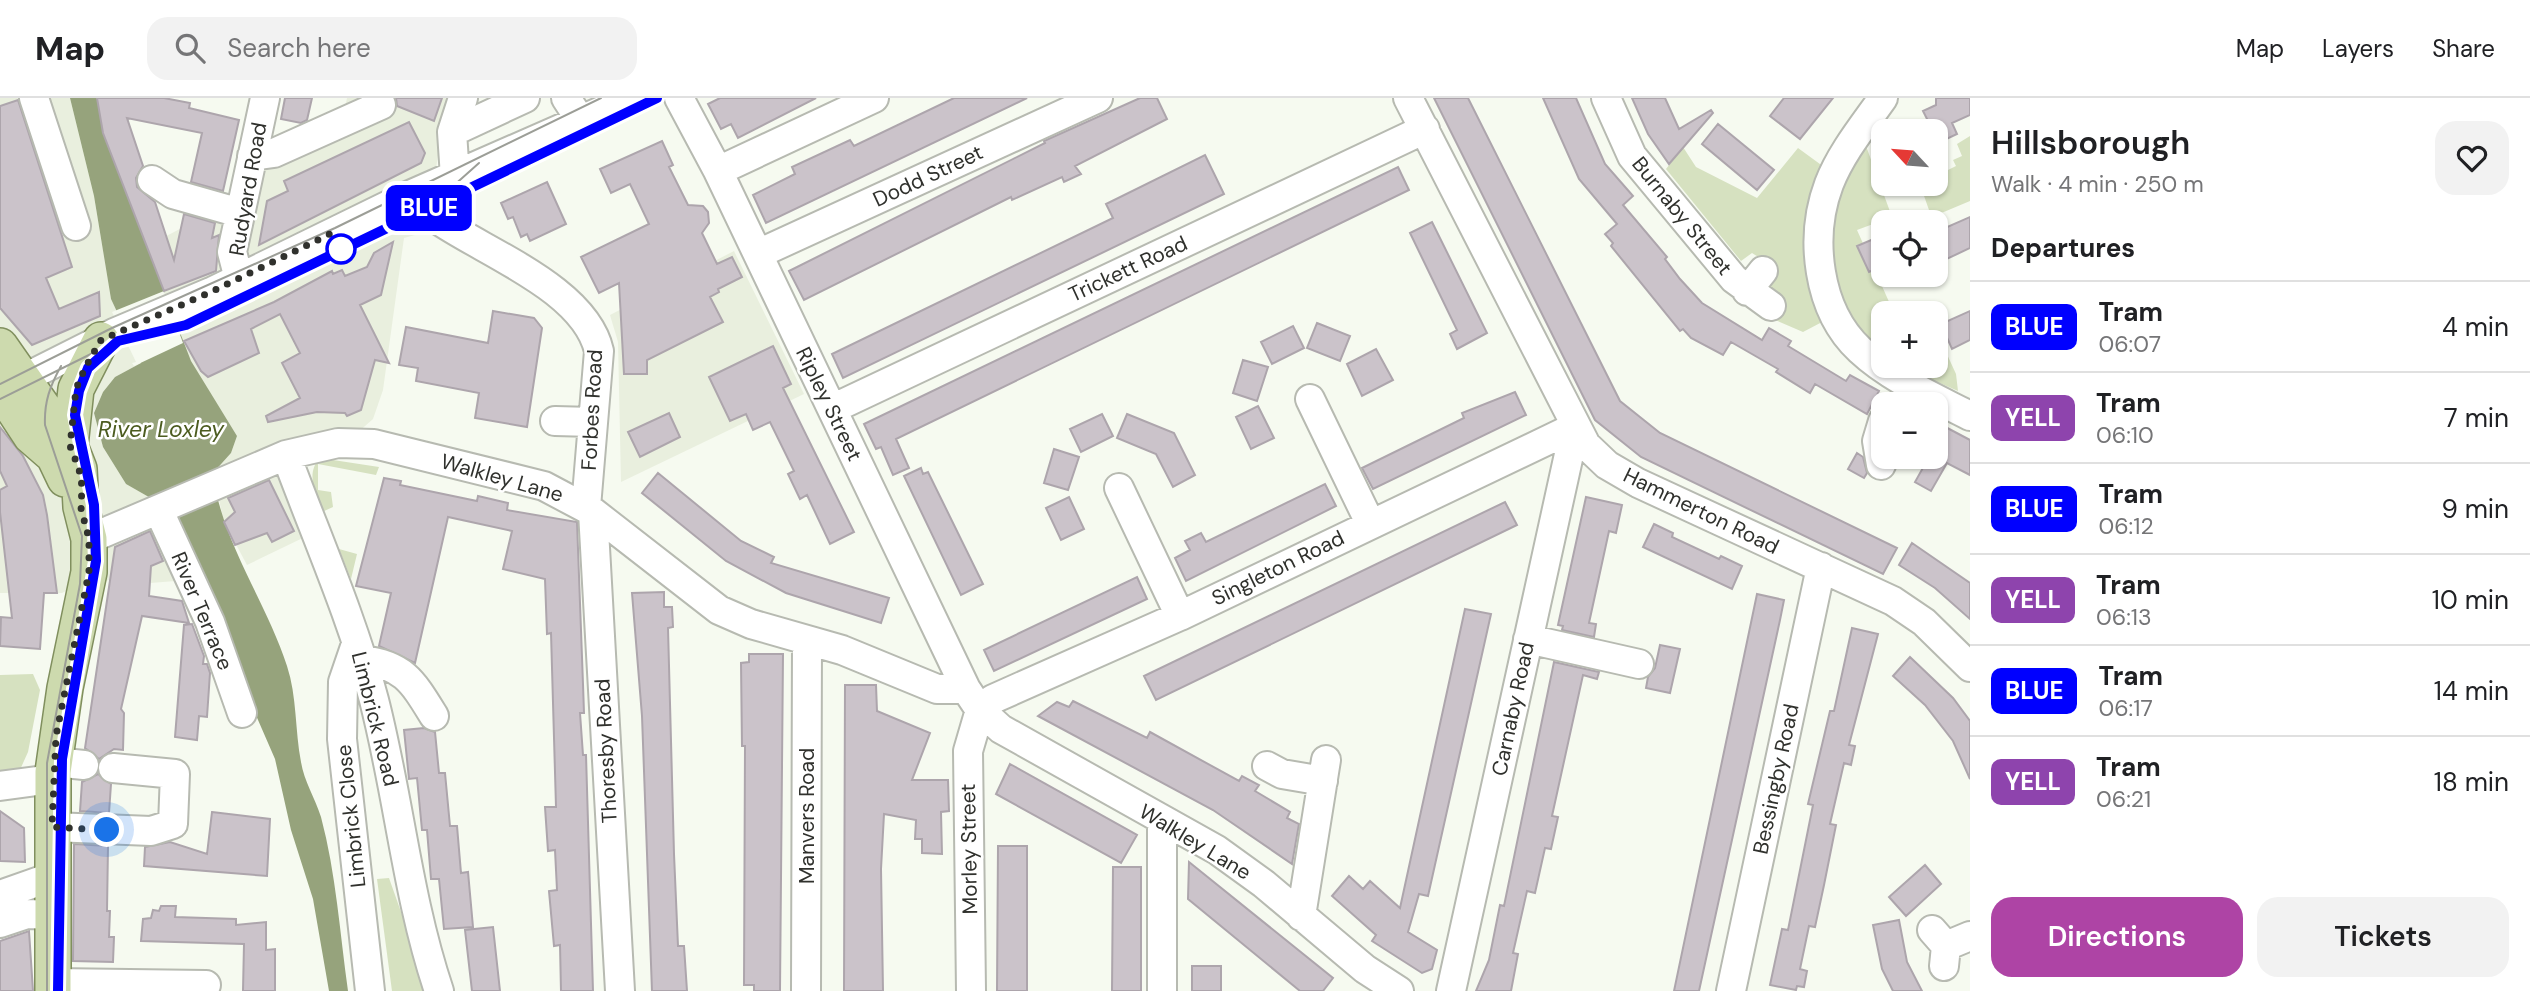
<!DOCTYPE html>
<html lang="en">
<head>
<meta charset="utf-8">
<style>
  body { margin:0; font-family:"DM Sans",sans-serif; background:#f2f2f2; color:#202124; height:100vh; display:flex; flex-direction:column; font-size:26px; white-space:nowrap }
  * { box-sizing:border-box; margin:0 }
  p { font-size:23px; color:#757577 }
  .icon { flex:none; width:38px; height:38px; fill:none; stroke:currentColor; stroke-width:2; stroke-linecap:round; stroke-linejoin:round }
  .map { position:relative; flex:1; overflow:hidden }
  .sheet { display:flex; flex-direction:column; background:#fff; width:560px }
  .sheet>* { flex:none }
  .badge { padding:0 14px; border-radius:10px; font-size:24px; line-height:46px }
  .needle { width:46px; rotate:296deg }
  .fabs { position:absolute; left:1871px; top:21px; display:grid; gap:14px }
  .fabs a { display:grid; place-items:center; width:77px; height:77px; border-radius:14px; background:#fff; box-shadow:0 2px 5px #0004; font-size:35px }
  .you { position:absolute; width:35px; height:35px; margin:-18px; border:5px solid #fff; border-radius:50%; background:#1a73e8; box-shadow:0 0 0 10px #1a73e833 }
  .map>.badge { position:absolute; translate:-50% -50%; box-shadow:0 0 0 4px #fff }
  h2 { padding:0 21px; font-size:26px; line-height:63px }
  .round { display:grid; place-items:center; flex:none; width:74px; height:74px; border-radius:21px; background:#f2f2f2 }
  .summary { display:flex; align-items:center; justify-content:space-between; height:119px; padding:0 21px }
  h1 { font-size:33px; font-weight:600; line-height:52px }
  .cta { display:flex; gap:14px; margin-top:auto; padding:14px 21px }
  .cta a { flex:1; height:80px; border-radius:21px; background:#ae44a5; color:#fff; font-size:28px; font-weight:600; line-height:80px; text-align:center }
  .cta a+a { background:#f2f2f2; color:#202124 }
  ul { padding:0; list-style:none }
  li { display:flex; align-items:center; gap:21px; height:91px; padding:0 21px; border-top:2px solid #e0e0e0 }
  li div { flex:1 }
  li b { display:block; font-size:26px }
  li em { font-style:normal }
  li .badge { min-width:77px; font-weight:700; text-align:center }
  header { display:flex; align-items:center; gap:42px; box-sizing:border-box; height:98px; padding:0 35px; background:#fff; border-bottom:2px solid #e0e0e0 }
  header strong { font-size:33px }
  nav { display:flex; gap:38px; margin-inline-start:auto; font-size:24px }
  .search { width:490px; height:63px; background:#f2f2f2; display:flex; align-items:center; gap:18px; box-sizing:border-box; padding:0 24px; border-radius:21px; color:#757577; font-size:26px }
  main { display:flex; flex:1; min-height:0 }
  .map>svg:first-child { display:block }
  .built { fill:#e9efde }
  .green { fill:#d6e1c0 }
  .water { fill:#96a37c }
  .pier { fill:#f6faf0 }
  .building { fill:#cbc3ca; stroke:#ada5ac; stroke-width:2 }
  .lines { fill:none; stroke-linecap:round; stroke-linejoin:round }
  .minor-casing { stroke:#b7bab1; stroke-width:32 }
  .major-casing { stroke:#808f5e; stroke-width:38 }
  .minor { stroke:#fff; stroke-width:28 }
  .major { stroke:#cddaae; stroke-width:35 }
  .tram { stroke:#9c9e97; stroke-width:2 }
  .line-casing { stroke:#fff; stroke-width:16 }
  .line { stroke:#00f; stroke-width:10 }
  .walk { stroke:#30312d; stroke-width:7; stroke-dasharray:0 12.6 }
  .stop-dot { fill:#fff; stroke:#00f; stroke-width:3.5 }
  .labels { text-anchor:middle; stroke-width:5; stroke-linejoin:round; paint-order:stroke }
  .street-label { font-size:21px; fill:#30312d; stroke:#fff }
  .water-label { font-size:23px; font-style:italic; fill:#4c5c20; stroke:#fff }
</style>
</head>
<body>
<header>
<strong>Map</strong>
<div class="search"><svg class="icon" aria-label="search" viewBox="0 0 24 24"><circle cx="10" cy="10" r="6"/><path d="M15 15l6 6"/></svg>Search here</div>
<nav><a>Map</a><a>Layers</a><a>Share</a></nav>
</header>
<main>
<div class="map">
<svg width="1970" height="893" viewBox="0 0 1970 893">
  <rect width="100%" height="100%" fill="#f6faf0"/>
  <path class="built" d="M0 0H70L94 98 111 201 141 265 115 279 103 294 94 315 103 349 126 386 154 402 201 481 150 485 110 482 80 486 62 495H0Z
    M347 0H447L426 134 404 140 383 292 373 321 356 336 301 364 309 437 247 467 224 424 213 375 231 355 237 338 190 263 147 148 230 105 241 58 343 19Z
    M734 153 804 296 621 384 618 244 610 217Z"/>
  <path class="green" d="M1970 38V103L1920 124H1901L1929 112 1923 95 1937 88 1936 78 1956 68 1953 62 1962 58 1957 46Z
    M1866 48 1892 119 1857 132 1894 215H1883V257L1845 212 1803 234 1773 221 1785 202 1768 192 1779 172 1752 155 1741 163 1666 71 1683 49 1696 69 1757 100 1798 50 1824 69Z
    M1945 252 1956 276 1958 293 1901 268H1936V255Z
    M320 360 379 369 376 377 318 366V392L331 394 333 409 322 414C316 397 305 375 320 360Z
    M339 451 357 456 351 481Z
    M33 576 40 592 28 654 19 674 0 679V577Z
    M389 780 429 893H392L377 781Z"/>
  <path class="water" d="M70 0H97L103 35 191 263 237 338 231 355 213 375C221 443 266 503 287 568 297 598 295 633 301 664 304 683 315 700 321 719 336 775 340 836 348 893H329L313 801 291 732 275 661 232 562 154 402 126 386 103 349 94 315 103 294 115 279 141 265 111 201 94 98Z"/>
  <path class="pier" d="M164 193 183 245 134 268 132 265 136 264 112 214Z"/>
  <path class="building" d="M97 0H164L190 5 189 10 239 22 223 93 191 84 202 35 127 20 143 68 136 80 137 89 155 104 174 162 184 116 215 125 212 140 219 137 216 173 164 193 103 35Z
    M285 0H312L307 22 301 25 281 21Z
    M396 0H442L434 23 397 8Z
    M720 0H816L738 40 731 26 721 31 708 6Z
    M954 0H1027L766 125 753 97 795 76 792 69 850 42 854 48Z
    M1140 0H1157L1167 21 1075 68 1081 76 1064 84 1062 79 1012 102 1011 99 804 202 789 173 1045 45 1044 43Z
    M1434 0H1468L1620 303 1660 335 1897 450 1883 476 1641 359 1595 322Z
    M1543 0H1576L1605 66 1633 98 1623 107 1667 159 1665 161 1680 181 1702 205 1762 242 1769 230 1791 243 1788 248 1846 283 1850 277 1879 293 1867 316 1815 286 1810 295 1776 274 1778 271 1731 244 1723 257 1691 240 1683 231 1680 233 1611 148 1613 145 1605 136 1617 126 1579 81Z
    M1632 0H1665L1679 31 1711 12 1713 15 1669 66 1648 36Z
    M1784 0H1833L1800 41 1770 18Z
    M1936 0H1970V17L1952 25 1957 36 1936 46V33H1933L1923 13 1936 7Z
    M18 2 72 169 46 180 59 211 99 194 100 218 32 247 0 210V8Z
    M409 24 425 55 421 65 259 147 267 103 288 93 284 83Z
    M1718 26 1774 72 1757 92 1702 46Z
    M662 43 673 67 669 69 688 107 703 108 708 114 709 125 702 135 717 166 732 159 742 179 718 191 719 194 710 199 723 224 647 262V276H624L619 185 599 195 581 159 649 126 630 86 611 95 600 71Z
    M1205 57 1224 96 843 280 832 256 1113 120 1106 106Z
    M1398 69 1409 92 896 341 909 370 893 377 881 349 876 351 864 326Z
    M547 84 566 126 530 143 527 136 521 139 513 119 508 121 501 105Z
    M1970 119V150L1936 166V134Z
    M1432 124 1487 235 1457 251 1450 236 1457 232 1410 135Z
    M1883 137V168L1869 174 1857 148Z
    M393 144 381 197 360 207 389 265 375 262 361 312 347 318 345 315 317 314 268 324 266 318 300 300 282 265 300 255 280 216 251 231 259 255 208 279 201 273 184 243 274 204 332 173 333 176 342 172 345 178 367 169 374 155Z
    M493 213 534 220 542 230 527 329 475 320 479 295 416 283 418 270 399 267 406 229 488 245Z
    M1970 213V242L1952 251 1941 226Z
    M1317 225 1350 238 1340 263 1307 250Z
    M1293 228 1304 250 1272 266 1261 244Z
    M773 248 791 286 783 290 854 434 830 446 807 397 800 401 788 376 794 373 770 324 753 332 746 316 730 323 709 279Z
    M1376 251 1393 282 1362 298 1347 266Z
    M1243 262 1268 269 1257 303 1233 295Z
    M1515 294 1526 317 1373 391 1362 370 1464 320 1462 315Z
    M1258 308 1274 340 1251 351 1236 319Z
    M669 315 680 339 640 359 628 334Z
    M1102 316 1113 338 1081 354 1070 331Z
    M1127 316 1174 335 1195 377 1173 389 1156 356 1117 340Z
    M1936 324 1970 342V377L1947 365 1931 393 1915 384 1929 359H1936Z
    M0 329 23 358 43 397 47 417 57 495H44L40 551 0 548 1 519 12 520 0 414V392L7 388 0 373Z
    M1054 351 1079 359 1068 392 1044 385Z
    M1857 355 1863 359 1867 375 1864 380 1848 371Z
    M921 370 923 376 928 374 983 486 961 497 904 378Z
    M658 375 741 443 774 459 771 465 889 500 881 525 786 495 726 463 642 395Z
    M384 380 401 383 400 387 477 403 478 398 508 405 507 412 577 424 583 586 584 615H580L583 657H586L593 893H561L560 847 554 848 549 793 557 792 555 752 548 753 545 709H556L551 535 547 536 545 481 503 471 512 433 448 419 415 565 379 548 391 495 356 488Z
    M269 382 294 433 272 444 267 435 235 447 224 424 235 414 228 400Z
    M1325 386 1336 408 1186 483 1175 460 1190 452 1185 443 1201 435 1206 444Z
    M1069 399 1084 431 1061 442 1046 410Z
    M1586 399 1622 407 1616 435 1609 433 1589 525 1596 526 1594 539 1562 532 1563 528 1558 527Z
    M1505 404 1517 427 1156 602 1144 578Z
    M1654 426 1673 435 1672 439 1719 461 1721 458 1742 468 1732 491 1643 449Z
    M150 433 163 463 151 468 149 498 182 503 189 525 142 518 121 611 124 615 123 652 114 651 99 661 85 650 115 449Z
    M1912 445 1970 485V521L1935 490 1899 467Z
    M1137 479 1147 501 994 573 984 552Z
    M664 494V509H672L673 529 668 530 674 756 678 848H684L687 893H652L642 618 632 495Z
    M1757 496 1784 502 1780 522 1699 893H1674Z
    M1465 511 1491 516 1428 798 1419 796 1408 834 1437 852 1432 871 1422 875 1372 843 1376 837 1332 798 1349 778 1363 791 1370 783 1400 810Z
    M192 526 204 558 203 566H207L210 575 207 619 199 618 197 642 175 639 184 527Z
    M1852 530 1878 536 1849 647 1855 648 1851 667 1844 665 1830 726 1836 727 1824 787 1815 829 1809 828 1800 871 1807 873 1804 889 1797 888 1796 892 1770 887 1782 831 1788 832 1813 707 1808 706 1830 613H1834Z
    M1660 547 1680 551 1670 595 1646 590 1648 579 1655 570Z
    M749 556H783L780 893H754V887H744L745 648H742L741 565 749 564Z
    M1910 559 1953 600 1970 623V681L1953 643 1925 607 1893 578Z
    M1554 564 1599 574 1597 581 1583 577 1552 718 1558 719 1551 751 1545 750 1535 795 1527 793 1513 855 1518 856 1511 893H1476L1489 862 1500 807 1504 808Z
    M845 587H876L877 613 930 635 912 682H948L949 713 941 714 942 756 922 755V741H915L916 722 884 716 881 771 883 893H844Z
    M1073 603 1147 640 1150 634 1239 683 1242 678 1259 687 1255 693 1290 714 1287 720 1299 726 1292 766 1213 712 1038 618 1057 604 1069 609Z
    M424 630 435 634 439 675H445L450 728H457L461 775 468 774 473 829 444 831 439 781H431L427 732H422L417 680 409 681 404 632Z
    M1010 666 1137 737 1121 765 996 696Z
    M98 676 111 686 109 715 80 713 82 684Z
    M0 713 24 730 25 764 0 763Z
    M212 714 270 721 267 778 144 768 145 749 170 744 207 756Z
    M74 746 108 748 107 813H110L109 839H114L113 864 73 863Z
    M998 748H1027V893H997Z
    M1189 764 1333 880 1323 893H1300L1188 801Z
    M1925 767 1941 786 1906 818 1889 799Z
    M1113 769H1141V893H1112Z
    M161 808H176L175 819 236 821V827L266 824V852L275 851V893H243L244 846 141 843 143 821 151 820 153 812 159 813Z
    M1899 822 1907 864 1922 893H1893L1882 871 1873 827Z
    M493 829 500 893H472L465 832Z
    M29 833 33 893H0V843Z
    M1192 868H1221V893H1192Z"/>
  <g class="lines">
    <defs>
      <path id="minor" d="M34 0 76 128
        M566 0 581 23
        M679 0 718 73 966 591 980 612 1001 631 1217 752 1264 786 1365 871 1399 893
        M1408 0 1586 347 1607 367 1638 385 1893 503 1924 524 1970 569
        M1606 0 1632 58 1734 181 1771 208
        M1883 0C1864 27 1841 55 1829 86 1809 139 1817 212 1860 252 1890 280 1933 299 1970 318
        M452 34 525 0
        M252 58 274 55 381 7
        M718 73 874 0
        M455 79 452 34 463 0
        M152 82 173 96 240 115
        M426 91 429 110 437 121C486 155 585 191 599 253L586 409
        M758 156 1098 0
        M239 181 232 154 265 0
        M1747 193 1763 173
        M5 290 114 235 211 194 403 100 631 0
        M1310 301 1370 425
        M832 311 1425 31
        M555 323 593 324
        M286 357C316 438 352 519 374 602 399 699 407 798 439 893
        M1881 367 1877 343 1883 323
        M1119 390 1180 518
        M159 413 210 524 242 615
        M593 414 620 893
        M89 441 286 357 338 345 374 346 544 388 593 414 719 512 751 526 842 552 937 591H966
        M1528 541 1639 566
        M356 546 343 584 342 641 370 893
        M362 562C404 567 413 584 434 618
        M980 612 993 601 1180 518 1575 329
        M54 664 84 667
        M1267 668 1282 676 1323 683
        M0 688 52 681
        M1162 722V893
        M53 729 151 733 173 726 175 676 113 670
        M0 797 54 778
        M1301 818 1326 662
        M0 825 27 816 53 817
        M1932 832 1946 848 1944 868
        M1946 848 1970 838
        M53 885 206 887
        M806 893 807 544
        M971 893 968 653 980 612
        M1451 893 1575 329
        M1731 893 1821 469"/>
      <path id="major" d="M0 248 70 348 79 371 81 409 89 441V474L65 590 53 674V893
        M0 291 31 338 54 358 65 381
        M70 348 76 291 101 242"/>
    </defs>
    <use href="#minor" class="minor-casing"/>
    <use href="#major" class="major-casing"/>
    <use href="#minor" class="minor"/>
    <use href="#major" class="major"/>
    <path class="tram" d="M442 98 479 65
      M0 286 112 230 335 130 601 0
      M0 301 111 246 186 227 221 211 657 0
      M47 893V665L80 486 82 438 45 327C44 304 50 288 61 268
      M58 893 62 661 97 463 94 406 75 317 79 291 88 270 105 254"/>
  </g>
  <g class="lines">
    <defs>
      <path id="line" d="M58 893 62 661 96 463 94 407 75 317 79 293 88 270 118 243 186 227 657 0"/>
    </defs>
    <use href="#line" class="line-casing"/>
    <use href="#line" class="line"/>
    <path class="walk" d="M107 732 52 729 56 638 89 474V441L81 410 82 388 79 371 70 348 76 291 85 270 101 242 211 194 332 135 341 151"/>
  </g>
  <circle class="stop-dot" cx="341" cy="151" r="14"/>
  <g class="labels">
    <g class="street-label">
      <text transform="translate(928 78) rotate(-25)" y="7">Dodd Street</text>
      <text transform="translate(248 91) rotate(-80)" y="7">Rudyard Road</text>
      <text transform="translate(1682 118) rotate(51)" y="7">Burnaby Street</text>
      <text transform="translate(1128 171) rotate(-25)" y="7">Trickett Road</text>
      <text transform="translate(829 306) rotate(64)" y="7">Ripley Street</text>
      <text transform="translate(592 312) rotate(-87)" y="7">Forbes Road</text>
      <text transform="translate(502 380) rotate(16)" y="7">Walkley Lane</text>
      <text transform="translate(1701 413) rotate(26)" y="7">Hammerton Road</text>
      <text transform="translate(1278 470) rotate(-26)" y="7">Singleton Road</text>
      <text transform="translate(202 513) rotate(67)" y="7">River Terrace</text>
      <text transform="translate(1513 611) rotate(-78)" y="7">Carnaby Road</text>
      <text transform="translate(375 621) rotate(76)" y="7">Limbrick Road</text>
      <text transform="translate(606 653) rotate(-93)" y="7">Thoresby Road</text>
      <text transform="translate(1776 681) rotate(-78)" y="7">Bessingby Road</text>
      <text transform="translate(351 718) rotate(-96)" y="7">Limbrick Close</text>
      <text transform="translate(807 718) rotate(-90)" y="7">Manvers Road</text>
      <text transform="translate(1195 744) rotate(31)" y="7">Walkley Lane</text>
      <text transform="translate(969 751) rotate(-91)" y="7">Morley Street</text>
    </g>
    <g class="water-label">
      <text x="161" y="339">River Loxley</text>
    </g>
  </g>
</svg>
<div class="fabs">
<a><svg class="needle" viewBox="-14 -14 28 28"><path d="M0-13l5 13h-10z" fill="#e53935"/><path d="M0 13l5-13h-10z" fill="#757577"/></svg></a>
<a><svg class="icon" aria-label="locate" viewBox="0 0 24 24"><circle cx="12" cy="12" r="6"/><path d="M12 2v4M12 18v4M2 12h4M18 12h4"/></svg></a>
<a>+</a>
<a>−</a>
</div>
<div class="you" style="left:107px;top:732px"></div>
<b class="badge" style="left:429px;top:110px;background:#00f;color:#fff">BLUE</b>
</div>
<section class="sheet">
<div class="summary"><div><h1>Hillsborough</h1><p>Walk · 4 min · 250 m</p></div><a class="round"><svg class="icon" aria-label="heart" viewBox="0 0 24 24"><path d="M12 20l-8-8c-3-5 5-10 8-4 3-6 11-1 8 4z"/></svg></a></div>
<h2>Departures</h2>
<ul>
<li><span class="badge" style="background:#00f;color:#fff">BLUE</span><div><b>Tram</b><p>06:07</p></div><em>4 min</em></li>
<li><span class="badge" style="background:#8e44ad;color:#fff">YELL</span><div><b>Tram</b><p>06:10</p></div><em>7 min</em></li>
<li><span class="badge" style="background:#00f;color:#fff">BLUE</span><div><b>Tram</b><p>06:12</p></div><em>9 min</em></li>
<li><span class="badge" style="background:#8e44ad;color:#fff">YELL</span><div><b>Tram</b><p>06:13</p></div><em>10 min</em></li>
<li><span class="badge" style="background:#00f;color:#fff">BLUE</span><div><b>Tram</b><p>06:17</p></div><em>14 min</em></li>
<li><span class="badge" style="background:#8e44ad;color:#fff">YELL</span><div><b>Tram</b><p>06:21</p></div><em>18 min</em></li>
</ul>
<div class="cta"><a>Directions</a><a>Tickets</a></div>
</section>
</main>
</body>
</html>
